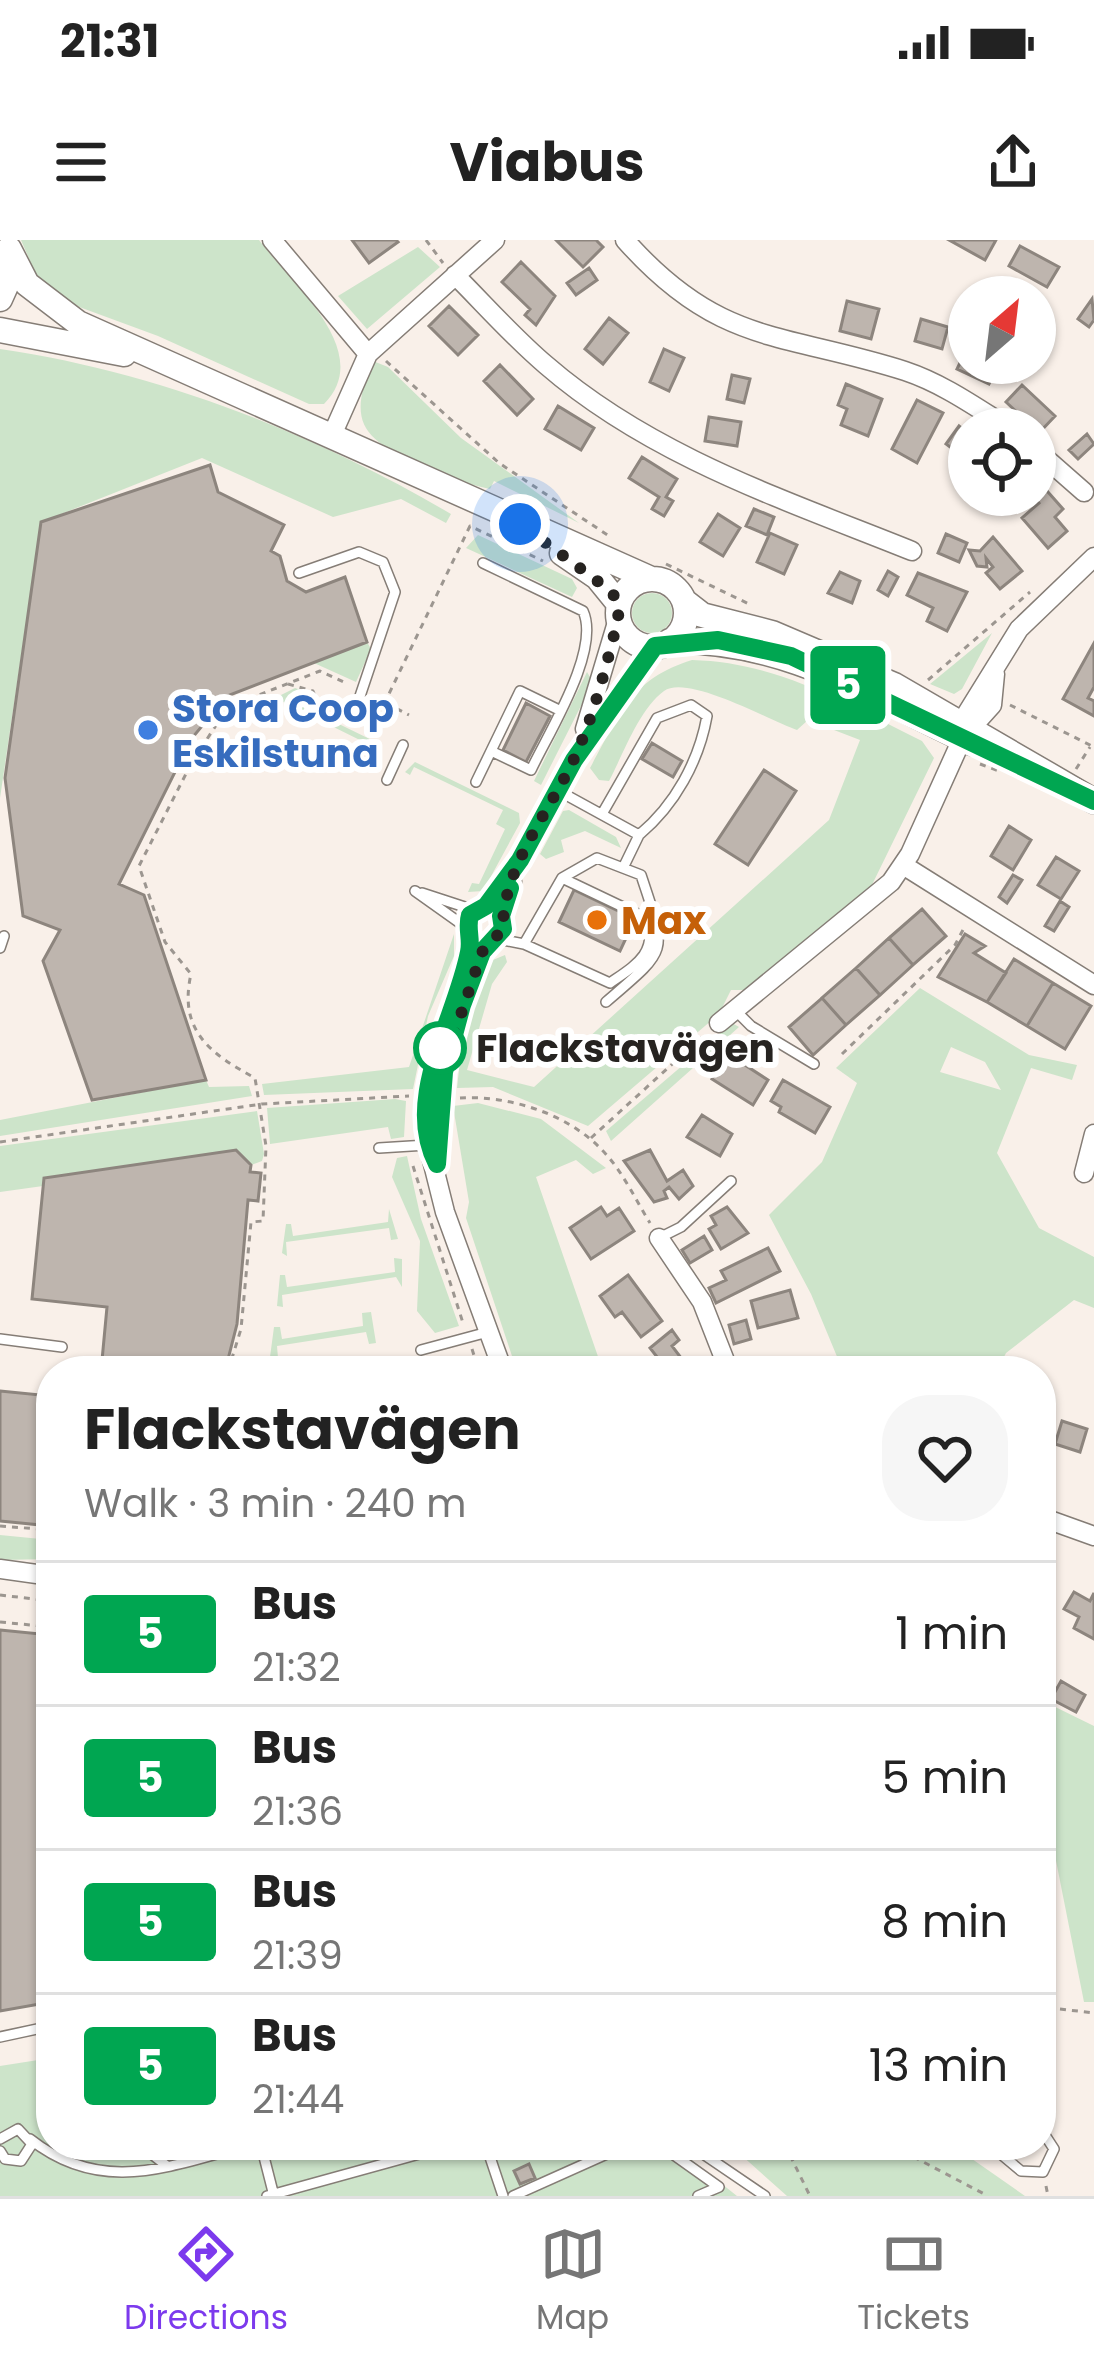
<!DOCTYPE html>
<html lang="en">
<head>
<meta charset="utf-8">
<style>
  body { margin:0; font-family:Poppins,sans-serif; background:#f6f6f6; color:#222; height:100vh; display:flex; flex-direction:column; font-size:45px; white-space:nowrap }
  * { box-sizing:border-box; margin:0 }
  p { font-size:39px; color:#767676 }
  .icon { flex:none; width:66px; height:66px; fill:none; stroke:currentColor; stroke-width:2; stroke-linecap:round; stroke-linejoin:round }
  .map { position:relative; flex:1; overflow:hidden }
  .panel { position:absolute; left:36px; top:1116px; width:1020px; height:804px; display:flex; flex-direction:column; background:#fff; border-radius:48px; box-shadow:0 3px 9px #0004 }
  .panel>* { flex:none }
  .badge { padding:0 24px; border-radius:9px; font-size:42px; line-height:78px }
  .needle { width:78px; rotate:28deg }
  .tools { position:absolute; left:948px; top:36px; display:grid; gap:24px }
  .tools a { display:grid; place-items:center; width:108px; height:108px; border-radius:50%; background:#fff; box-shadow:0 3px 9px #0004; font-size:60px }
  .you { position:absolute; width:60px; height:60px; margin:-30px; border:9px solid #fff; border-radius:50%; background:#1a73e8; box-shadow:0 0 0 18px #1a73e833 }
  .map>.badge { position:absolute; translate:-50% -50%; box-shadow:0 0 0 6px #fff }
  .round { display:grid; place-items:center; flex:none; width:126px; height:126px; border-radius:48px; background:#f6f6f6 }
  .overview { display:flex; align-items:center; justify-content:space-between; height:204px; padding:0 48px }
  h1 { font-size:57px; font-weight:700; line-height:90px }
  ul { padding:0; list-style:none }
  li { display:flex; align-items:center; gap:36px; height:144px; padding:0 48px; border-top:3px solid #e0e0e0 }
  li div { flex:1 }
  li b { display:block; font-size:45px }
  li em { font-style:normal }
  li .badge { min-width:132px; font-weight:700; text-align:center }
  .status { display:flex; justify-content:space-between; align-items:center; height:84px; padding:0 60px; background:#fff; direction:ltr }
  .status svg { height:33px; fill:currentColor }
  header { display:flex; justify-content:space-between; align-items:center; height:156px; padding:0 48px; background:#fff; font-size:54px; font-weight:700 }
  .tabs { display:flex; justify-content:space-around; align-items:center; height:168px; border-top:3px solid #e0e0e0; background:#fff; font-size:33px; color:#767676 }
  .tabs a { display:grid; justify-items:center; gap:6px }
  .tabs .selected { color:#7c3aed }
  .map>svg:first-child { display:block }
  .green { fill:#cde4ca; fill-rule:evenodd }
  .building { fill:#beb5ae; stroke:#8d857e; stroke-width:3 }
  .lines { fill:none; stroke-linecap:round; stroke-linejoin:round }
  .lane-casing { stroke:#857d76; stroke-width:12 }
  .street-casing { stroke:#857d76; stroke-width:21 }
  .secondary-casing { stroke:#857d76; stroke-width:27 }
  .path { stroke:#9c9690; stroke-width:3; stroke-dasharray:6 6; stroke-linecap:butt }
  .lane { stroke:#fff; stroke-width:9 }
  .street { stroke:#fff; stroke-width:18 }
  .secondary { stroke:#fff; stroke-width:24 }
  .line-casing { stroke:#fff; stroke-width:27 }
  .line { stroke:#00a651; stroke-width:18 }
  .walk { stroke:#262320; stroke-width:12; stroke-dasharray:0 21.6 }
  .shop-dot { fill:#3f7fe0; stroke:#fff; stroke-width:4.5 }
  .food-dot { fill:#e8710a; stroke:#fff; stroke-width:4.5 }
  .stop-dot { fill:#fff; stroke:#00a651; stroke-width:6 }
  .labels { text-anchor:middle; stroke-width:12; stroke-linejoin:round; paint-order:stroke }
  .shop-label { font-size:39px; font-weight:bold; fill:#366cbe; stroke:#fff; text-anchor:start }
  .food-label { font-size:39px; font-weight:bold; fill:#c56008; stroke:#fff; text-anchor:start }
  .stop-label { font-size:39px; font-weight:bold; fill:#262320; stroke:#fff; text-anchor:start }
</style>
</head>
<body>
<div class="status"><b>21:31</b><svg viewBox="0 0 49 12"><path d="M0 12V9h3v3zM5 12V6h3v6zM10 12V3h3v9zM15 12V0h3v12zM26 1h20v11H26zM47 4h2v5h-2z"/></svg></div>
<header><svg class="icon" aria-label="menu" viewBox="0 0 24 24"><path d="M4 6h16M4 12h16M4 18h16"/></svg>Viabus<svg class="icon" aria-label="share" viewBox="0 0 24 24"><path d="M12 15V3M7 8l5-5 5 5M5 13v7h14v-7"/></svg></header>
<div class="map">
<svg width="1094" height="1956" viewBox="0 0 1094 1956">
  <rect width="100%" height="100%" fill="#f9f0e9"/>
  <path class="green" d="M21 0H259C291 43 376 112 324 164H309L158 96 63 61 39 42Z
    M418 7 440 27 367 89 338 56Z
    M0 109C158 132 313 193 451 274L446 283 401 259 333 277 202 218 41 282 0 558Z
    M373 121 388 127 461 198 579 283 494 241 490 249C464 244 441 233 417 223 362 199 347 181 373 121Z
    M478 295 572 339 577 348 572 357 466 308Z
    M632 373a20 20 0 1 1 40 0a20 20 0 1 1-40 0Z
    M992 393 962 449 954 454 930 444Z
    M367 402 371 409 356 442 314 423Z
    M692 420C777 422 847 464 922 501L934 518 868 653 746 750H731L719 774 588 886 493 847 457 848 462 802 488 722 505 715 507 722 492 744 467 830 534 847 829 580 860 500 808 480 797 490C769 480 687 434 664 451 639 469 623 515 609 541L599 540 590 528C619 476 630 439 692 420Z
    M587 432 593 442 541 545 534 541Z
    M295 448 310 453 304 467 382 505 380 522 376 520 380 510 275 458Z
    M415 522 519 573 520 583 483 651 468 652 472 643 479 644 505 589 496 584 503 570 414 527 410 535 405 532Z
    M569 570 616 597 621 608 585 591 561 600 564 612 546 619 540 614 563 571Z
    M454 694V716L428 776 413 849 264 855 262 844 409 827Z
    M920 748 1029 815 1077 825 1072 840 1031 828 997 913 1039 988 1094 1017V1068L1074 1060 1006 1113 997 1131H843L811 1054 769 975 822 922 857 843 836 828ZM951 807 985 822 1001 850 940 832Z
    M732 783 739 787 611 901 606 891Z
    M206 840 209 847 249 846 252 856 0 896V880Z
    M395 859 406 861 404 897 391 899 388 887 270 904 267 868Z
    M478 863 541 879 606 928 593 934 576 920 536 937 603 1131H517L466 978 469 962 453 866Z
    M257 871 264 914 262 921 251 925 235 910 45 938 43 946 0 952V906Z
    M407 916 421 979 459 1086 435 1093 417 1071 420 1001 392 937 397 918Z
    M389 969 398 999 391 1000 389 988 286 1002 287 1016 282 1013 286 984H291L293 996 388 982Z
    M394 1018 402 1019V1047L396 1037 282 1055 283 1067 277 1066 280 1035H285L287 1047 395 1032Z
    M371 1072 376 1103 369 1104 366 1092 277 1106 278 1118 270 1117 274 1087H280L282 1099 363 1086 362 1073Z
    M0 1295 51 1300V1319L0 1320Z
    M1041 1460 1094 1486V1762H1084L1041 1545Z
    M51 1818V1905H673L737 1956H0V1826Z
    M730 1905H952L1025 1956H787Z"/>
  <path class="building" d="M352 0H396L398 2 369 23Z
    M556 0H596L603 7 583 27Z
    M949 0H996L985 20Z
    M1020 6 1059 27 1047 47 1009 26Z
    M521 22 555 56 536 85 525 75 530 69 502 42Z
    M589 28 597 40 576 55 567 43Z
    M1092 59 1094 80 1089 87 1078 79Z
    M847 61 879 69 871 99 840 91Z
    M449 66 478 95 458 115 429 86Z
    M609 78 628 93 603 124 585 109Z
    M921 79 948 87 942 109 915 101Z
    M967 108 969 123H999L989 144 957 129Z
    M664 109 684 118 669 151 650 142Z
    M500 125 533 159 517 175 484 141Z
    M732 135 750 139 744 163 727 159Z
    M846 144 882 159 868 196 841 185 847 169 838 165Z
    M1022 145 1055 176 1039 193 1006 162Z
    M917 160 943 173 917 223 892 209Z
    M558 166 594 188 581 210 545 189Z
    M709 177 741 182 737 206 705 201Z
    M959 186 969 194 965 218 946 204Z
    M1087 194 1094 204 1078 219 1069 210Z
    M642 217 677 239 666 257 673 261 664 276 652 269 659 257 629 238Z
    M210 225 218 252 284 285 271 311 280 316 287 341 306 352 345 337 367 402 227 456 192 498 119 644 144 655 206 840 92 860 43 721 60 690 23 676 5 538 41 282Z
    M1040 243 1063 269 1055 277 1067 291 1048 308 1022 278 1039 263 1032 255Z
    M754 269 774 277 767 295 746 286Z
    M718 274 740 288 723 316 700 302Z
    M770 293 797 305 784 334 757 322Z
    M946 294 967 303 959 322 938 313Z
    M993 297 1022 331 1000 349 986 333 993 327 986 318 987 327 977 326 969 310 980 311Z
    M888 331 898 337 888 356 878 350Z
    M840 332 860 341 852 363 828 353Z
    M918 333 967 352 947 391 927 381 933 368 907 355Z
    M1094 403V447L1088 458 1094 461V476L1063 459Z
    M526 463 550 476 526 522 503 510Z
    M652 503 682 521 673 537 642 519Z
    M764 530 796 551 748 625 715 604Z
    M1009 586 1031 600 1013 630 991 616Z
    M1056 617 1079 631 1061 659 1038 645Z
    M1013 635 1022 640 1007 663 999 657Z
    M574 650 635 679 620 711 559 682Z
    M1060 661 1069 667 1054 691 1045 686Z
    M922 669 946 696 913 725 889 698Z
    M965 694 985 706 974 713 1006 733 987 762 938 737Z
    M889 698 913 725 880 755 856 728Z
    M1014 719 1053 743 1027 786 987 762Z
    M856 728 880 755 846 785 822 758Z
    M1053 743 1091 766 1065 809 1027 786Z
    M822 758 846 785 813 815 789 787Z
    M728 814 768 840 753 865 712 839Z
    M783 840 830 867 815 893 779 872 781 867 771 861Z
    M702 875 732 894 720 916 687 897Z
    M236 910 251 925 250 932 261 933 258 961 248 960 237 1084 225 1131H101L107 1067 32 1059 44 938Z
    M650 910 667 941 683 930 693 946 679 959 669 947 664 951 667 958 654 962 624 921Z
    M601 967 607 976 619 968 634 991 591 1019 570 988Z
    M727 967 748 993 721 1009 709 989 716 985 711 976Z
    M704 996 712 1010 690 1023 682 1010Z
    M768 1008 780 1031 716 1063 709 1048 726 1040 721 1031Z
    M628 1035 662 1081 641 1097 622 1072 615 1077 600 1056Z
    M790 1050 798 1078 758 1088 751 1061Z
    M746 1080 751 1099 734 1104 729 1085Z
    M672 1090 679 1100 672 1106 691 1131H668L650 1108Z
    M0 1151 51 1156V1286L0 1281Z
    M1062 1181 1087 1189 1080 1212 1055 1204Z
    M1074 1352 1090 1361 1094 1353V1399L1074 1388 1079 1377 1064 1369Z
    M0 1390 51 1395V1762L0 1771Z
    M1061 1441 1085 1455 1076 1472 1051 1459Z
    M529 1924 535 1938 520 1944 514 1931Z"/>
  <g class="lines">
    <defs>
      <path id="lane" d="M299 333 359 312 383 322 395 352 352 480
        M491 511 520 451 559 470
        M387 540 403 505
        M476 542 491 511 531 530C549 492 601 410 583 371L483 323
        M557 550 639 595 624 626
        M602 574 657 478 691 465 707 476C699 521 675 565 639 595
        M415 651 467 688
        M422 653 474 670
        M498 699 524 704 610 743C636 725 657 714 648 679L562 638
        M524 704 562 638 597 618 641 635C667 714 670 707 606 762
        M0 708 4 696
        M736 771 751 786 814 824
        M379 908 427 905
        M661 997 681 987 731 941
        M0 1099 62 1107
        M421 1110 488 1092
        M0 1797 51 1786
        M0 1899 18 1889 32 1904 21 1921 5 1919 0 1911
        M30 1899C102 1956 169 1926 250 1905
        M140 1905 167 1926
        M261 1905 274 1956
        M486 1905 503 1956
        M660 1905 719 1947 698 1956
        M690 1905 765 1956
        M990 1905 1021 1931 1043 1932 1054 1909 1041 1889
        M267 1956 452 1905
        M513 1956 627 1905"/>
      <path id="street" d="M272 0 368 114
        M625 0C719 106 782 92 905 131 944 144 977 168 1011 189
        M455 35C485 65 514 98 546 125 651 216 785 260 912 311
        M332 195 368 114 495 0
        M1035 209 1084 252
        M585 489 618 379
        M965 495 992 465 995 434
        M903 625 1094 745
        M475 733 488 703 503 689 501 676 512 642
        M719 783 891 642 910 614 962 499 967 473 1019 389 1094 317
        M437 924 447 822
        M1084 933 1094 894
        M659 998 702 1062 729 1131
        M503 1131 445 972 425 892 433 833 470 708V675L486 666 519 620 574 520 655 407
        M1041 1277 1094 1296
        M0 1329 51 1336"/>
      <path id="secondary" d="M9 9 27 44 78 83 649 338
        M0 59 9 39V14
        M0 90 124 114
        M562 313 597 337 619 364
        M618 373a34 34 0 1 1 68 0a34 34 0 1 1-68 0Z
        M684 361 702 375 772 393 894 445 1094 561
        M670 401C787 399 869 455 972 503"/>
    </defs>
    <use href="#lane" class="lane-casing"/>
    <use href="#street" class="street-casing"/>
    <use href="#secondary" class="secondary-casing"/>
    <path class="path" d="M426 0 443 23
      M386 121 499 223 609 296
      M666 324 749 364
      M928 440 1030 352
      M288 444 313 451 318 463
      M372 456 385 462 470 286 543 321
      M386 463 409 475
      M1010 465 1094 507
      M980 524 999 531
      M1076 529 1090 507
      M842 814 955 705 964 688
      M460 858C509 855 568 874 602 910 622 930 635 959 650 983
      M591 898 703 796
      M0 902 262 864 409 856
      M413 926 463 1083
      M472 1109 479 1131
      M228 1131 241 1089 251 982 263 981 266 906 255 838C211 814 178 791 191 734L165 702 139 626 192 522 228 467 320 431 348 444
      M0 1286 51 1290
      M0 1355 51 1361
      M0 1382 51 1387
      M1060 1769 1094 1773
      M785 1905 810 1956
      M855 1905 910 1915 988 1956
      M1046 1946 1048 1956"/>
    <use href="#lane" class="lane"/>
    <use href="#street" class="street"/>
    <use href="#secondary" class="secondary"/>
  </g>
  <g class="lines">
    <defs>
      <path id="line" d="M510 648 501 676 503 689 482 712 462 765 444 832 437 924C403 858 456 779 469 712 472 699 466 688 470 675L486 666 520 620 574 520 655 406 718 400 791 416 1094 561"/>
    </defs>
    <use href="#line" class="line-casing"/>
    <use href="#line" class="line"/>
    <path class="walk" d="M440 808 453 798 482 712 503 689C502 629 548 574 573 521 594 476 606 427 618 379L619 364 611 351 520 284"/>
  </g>
  <circle class="shop-dot" cx="148" cy="490" r="12"/>
  <circle class="food-dot" cx="597" cy="680" r="12"/>
  <circle class="stop-dot" cx="440" cy="808" r="24"/>
  <g class="labels">
    <g class="shop-label">
      <text x="172" y="482">Stora Coop<tspan x="172" dy="45">Eskilstuna</tspan></text>
    </g>
    <g class="food-label">
      <text x="621" y="694">Max</text>
    </g>
    <g class="stop-label">
      <text x="476" y="822">Flackstavägen</text>
    </g>
  </g>
</svg>
<div class="tools">
<a><svg class="needle" viewBox="-14 -14 28 28"><path d="M0-13l5 13h-10z" fill="#e53935"/><path d="M0 13l5-13h-10z" fill="#767676"/></svg></a>
<a><svg class="icon" aria-label="locate" viewBox="0 0 24 24"><circle cx="12" cy="12" r="6"/><path d="M12 2v4M12 18v4M2 12h4M18 12h4"/></svg></a>
</div>
<div class="you" style="left:520px;top:284px"></div>
<b class="badge" style="left:848px;top:445px;background:#00a651;color:#fff">5</b>
<section class="panel">
<div class="overview"><div><h1>Flackstavägen</h1><p>Walk · 3 min · 240 m</p></div><a class="round"><svg class="icon" aria-label="heart" viewBox="0 0 24 24"><path d="M12 20l-8-8c-3-5 5-10 8-4 3-6 11-1 8 4z"/></svg></a></div>
<ul>
<li><span class="badge" style="background:#00a651;color:#fff">5</span><div><b>Bus</b><p>21:32</p></div><em>1 min</em></li>
<li><span class="badge" style="background:#00a651;color:#fff">5</span><div><b>Bus</b><p>21:36</p></div><em>5 min</em></li>
<li><span class="badge" style="background:#00a651;color:#fff">5</span><div><b>Bus</b><p>21:39</p></div><em>8 min</em></li>
<li><span class="badge" style="background:#00a651;color:#fff">5</span><div><b>Bus</b><p>21:44</p></div><em>13 min</em></li>
</ul>
</section>
</div>
<nav class="tabs">
<a class="selected"><svg class="icon" aria-label="directions" viewBox="0 0 24 24"><path d="M12 3l9 9-9 9-9-9zM9 14v-3h6M13 9l2 2-2 2"/></svg>Directions</a>
<a><svg class="icon" aria-label="map" viewBox="0 0 24 24"><path d="M3 6l6-2 6 2 6-2v14l-6 2-6-2-6 2zM9 4v14M15 6v14"/></svg>Map</a>
<a><svg class="icon" aria-label="tickets" viewBox="0 0 24 24"><path d="M3 7h18v10H3zM15 7v10"/></svg>Tickets</a>
</nav>
</body>
</html>
